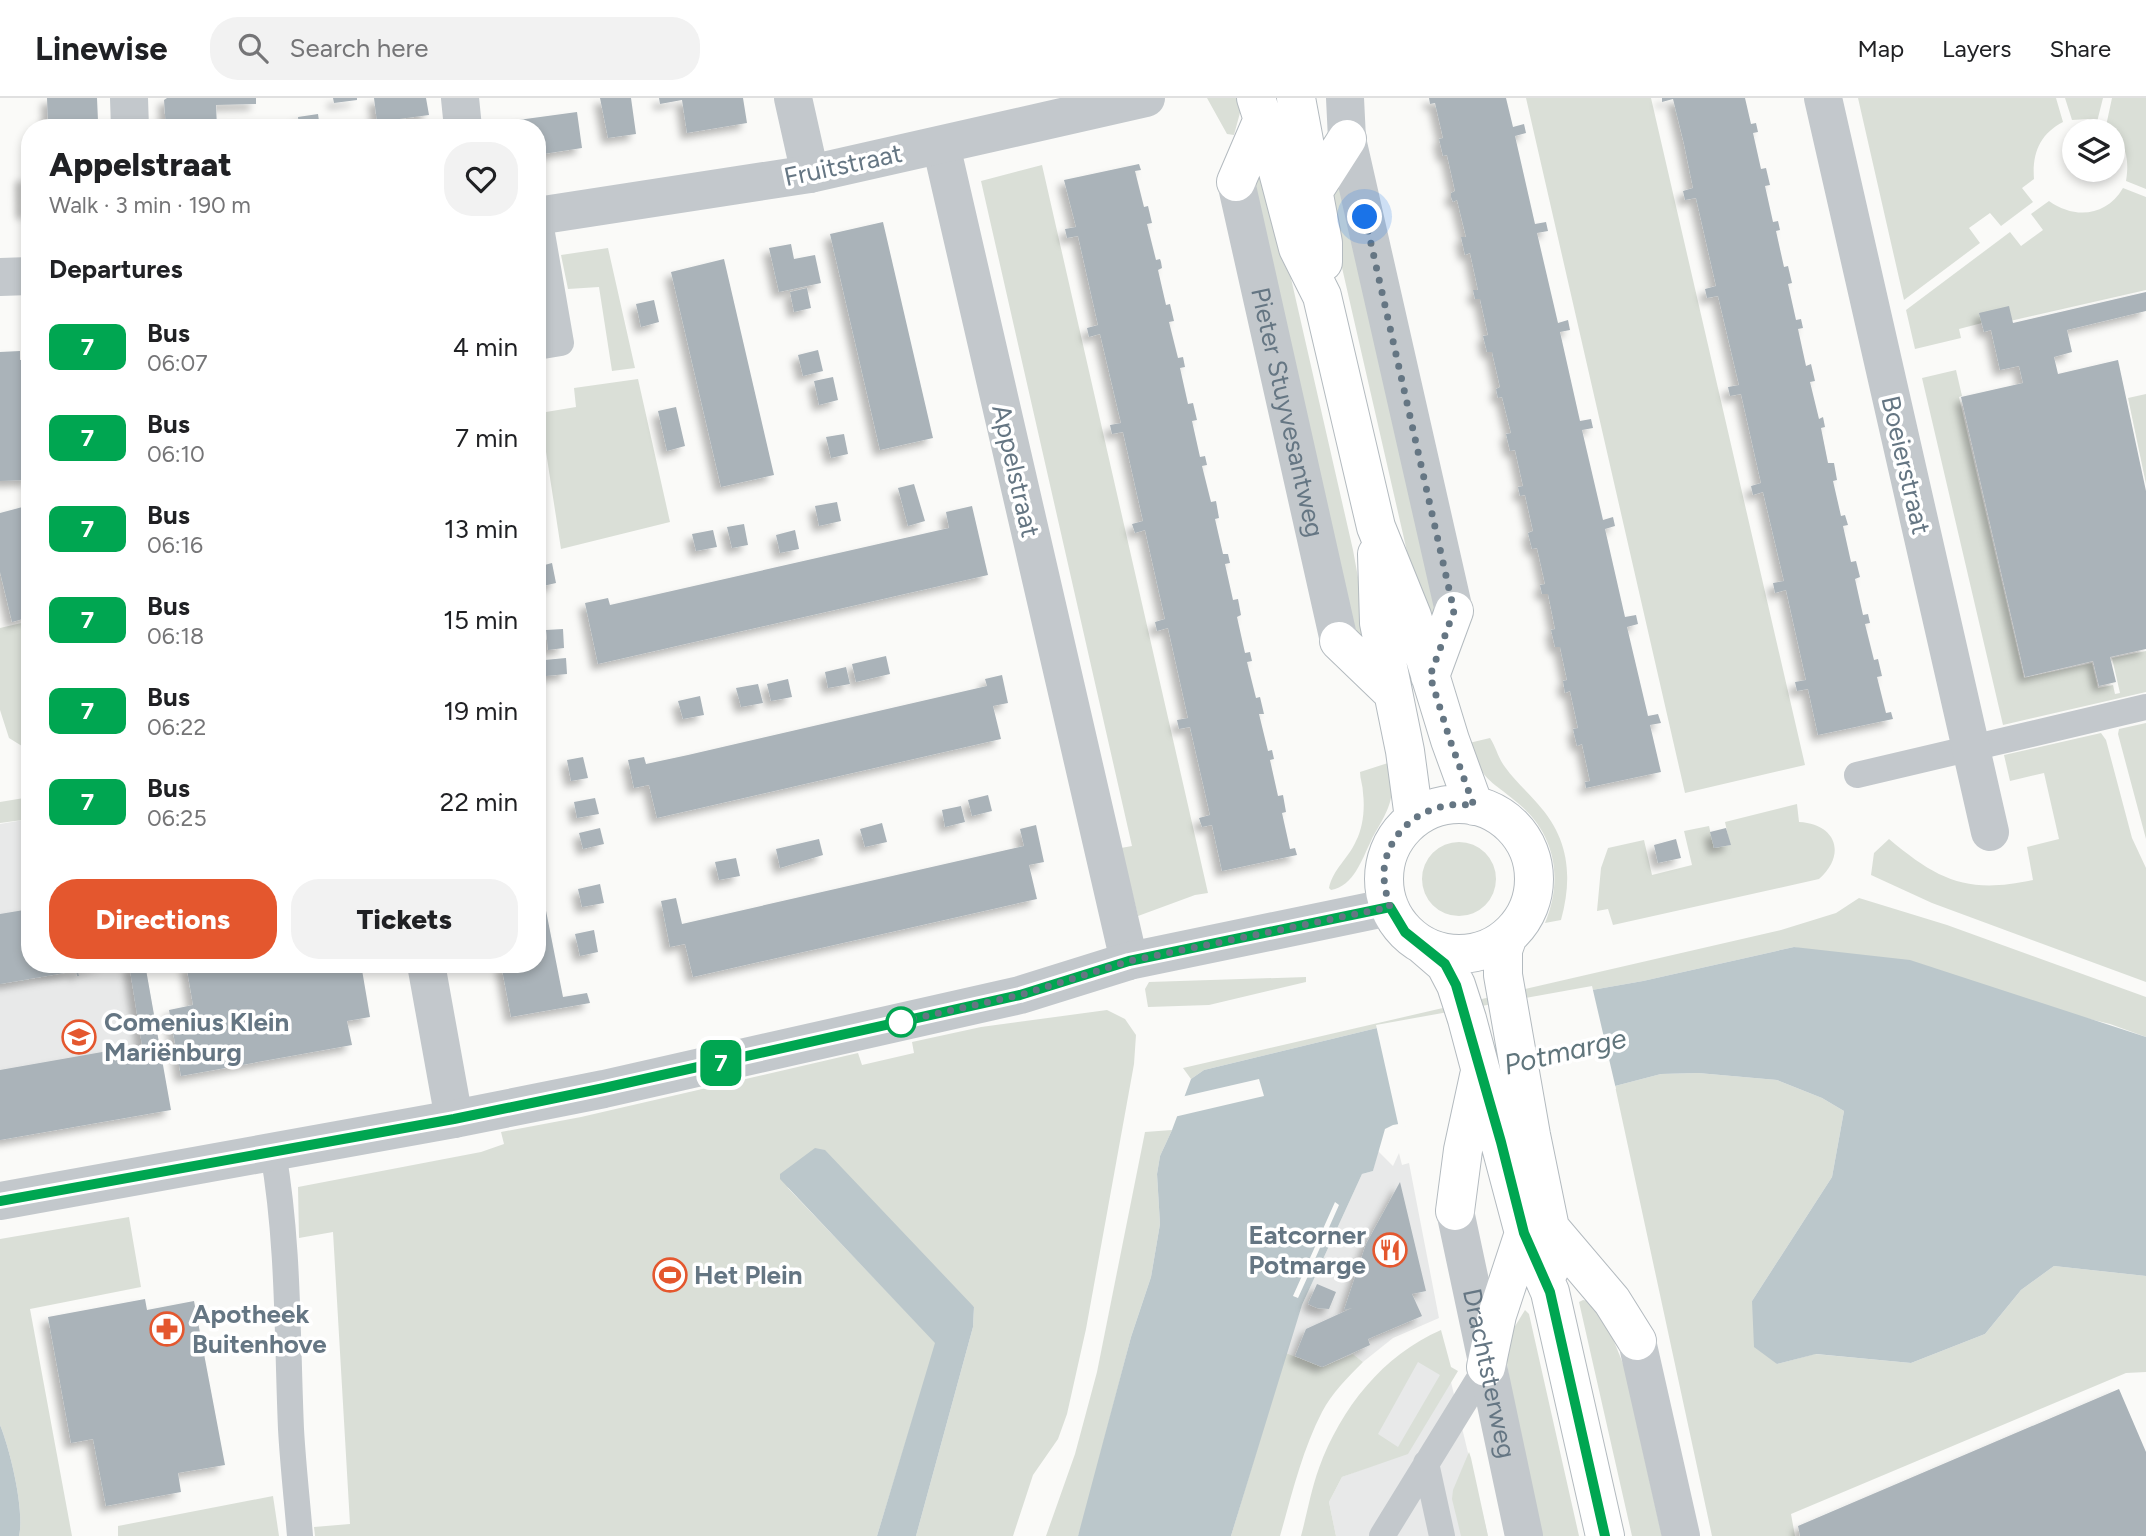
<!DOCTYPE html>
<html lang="en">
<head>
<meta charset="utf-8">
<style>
  body { margin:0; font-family:Figtree,sans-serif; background:#f2f2f2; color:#202124; height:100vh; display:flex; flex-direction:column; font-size:26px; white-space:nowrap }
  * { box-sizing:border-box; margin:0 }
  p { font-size:23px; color:#757577 }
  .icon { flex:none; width:38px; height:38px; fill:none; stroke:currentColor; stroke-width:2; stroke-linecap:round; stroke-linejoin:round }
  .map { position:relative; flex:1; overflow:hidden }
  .side { position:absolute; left:21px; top:21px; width:525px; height:854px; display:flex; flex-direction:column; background:#fff; border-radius:28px; box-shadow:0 4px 10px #0003 }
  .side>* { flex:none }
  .badge { padding:0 14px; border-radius:10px; font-size:24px; line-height:46px }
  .tools { position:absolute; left:2062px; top:21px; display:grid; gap:14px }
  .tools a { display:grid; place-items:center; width:63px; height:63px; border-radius:50%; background:#fff; box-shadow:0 4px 10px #0003; font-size:35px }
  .you { position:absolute; width:35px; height:35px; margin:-18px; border:5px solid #fff; border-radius:50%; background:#1a73e8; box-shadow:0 0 0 10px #1a73e833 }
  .map>.badge { position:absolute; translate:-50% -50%; box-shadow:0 0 0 4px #fff }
  h2 { padding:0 28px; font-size:26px; line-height:63px }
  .round { display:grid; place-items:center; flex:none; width:74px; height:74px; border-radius:28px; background:#f2f2f2 }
  .overview { display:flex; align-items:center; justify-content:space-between; height:119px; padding:0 28px }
  h1 { font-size:33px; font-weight:800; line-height:52px }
  .button { display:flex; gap:14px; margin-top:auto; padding:14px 28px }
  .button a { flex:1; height:80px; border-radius:28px; background:#e4572e; color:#fff; font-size:28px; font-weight:800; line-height:80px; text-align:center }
  .button a+a { background:#f2f2f2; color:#202124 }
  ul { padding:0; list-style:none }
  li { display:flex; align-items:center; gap:21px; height:91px; padding:0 28px }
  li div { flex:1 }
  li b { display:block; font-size:26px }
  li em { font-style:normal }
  li .badge { min-width:77px; font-weight:700; text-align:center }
  header { display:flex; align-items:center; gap:42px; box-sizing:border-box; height:98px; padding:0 35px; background:#fff; border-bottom:2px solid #e0e0e0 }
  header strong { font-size:33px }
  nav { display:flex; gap:38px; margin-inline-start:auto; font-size:24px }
  .search { width:490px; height:63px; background:#f2f2f2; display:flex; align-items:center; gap:18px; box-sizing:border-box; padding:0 24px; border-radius:28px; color:#757577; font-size:26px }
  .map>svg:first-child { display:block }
  .built { fill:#e8e9e9 }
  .green { fill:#dadfd7; fill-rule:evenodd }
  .water { fill:#bbc7cb }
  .pier { fill:#fafaf8 }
  .building { fill:#aab3b9; filter:url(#shadow) }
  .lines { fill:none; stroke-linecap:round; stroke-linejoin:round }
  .secondary-casing { stroke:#b3babf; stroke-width:40 }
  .service { stroke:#c3c8cc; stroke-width:26 }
  .minor { stroke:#c3c8cc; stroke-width:38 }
  .secondary { stroke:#fff; stroke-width:38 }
  .line-casing { stroke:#fff; stroke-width:16 }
  .line { stroke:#00a651; stroke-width:10 }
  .walk { stroke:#657683; stroke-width:7; stroke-dasharray:0 12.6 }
  .stop-dot { fill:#fff; stroke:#00a651; stroke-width:3.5 }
  .labels { text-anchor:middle; stroke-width:7; stroke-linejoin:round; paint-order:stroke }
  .street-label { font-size:26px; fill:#657683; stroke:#fff }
  .poi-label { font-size:26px; font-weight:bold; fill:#657683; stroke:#fff; text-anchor:start }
  .water-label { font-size:28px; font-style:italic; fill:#60757c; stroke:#fff }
</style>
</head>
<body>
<header>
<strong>Linewise</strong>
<div class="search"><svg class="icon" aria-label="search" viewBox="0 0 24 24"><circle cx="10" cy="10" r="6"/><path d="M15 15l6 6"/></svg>Search here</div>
<nav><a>Map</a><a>Layers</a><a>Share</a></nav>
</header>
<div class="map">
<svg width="2146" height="1438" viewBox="0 0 2146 1438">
  <defs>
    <filter id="shadow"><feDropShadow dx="-6" dy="6" stdDeviation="3.5" flood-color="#0004"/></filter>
  </defs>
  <rect width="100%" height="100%" fill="#fafaf8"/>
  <path class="built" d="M30 721V866H145L170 1011 0 1042V726Z
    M1378 1053 1393 1068 1399 1055 1402 1067 1409 1065 1439 1220 1393 1240 1363 1264 1353 1256 1322 1269 1286 1255 1302 1207 1362 1076 1373 1073Z
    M1418 1260 1443 1275 1451 1284 1488 1438H1336L1329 1404 1342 1379 1382 1364 1374 1337Z"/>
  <path class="green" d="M1207 0H1241V11L1234 37 1227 36Z
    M1526 0H1651L1805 667 1685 695Z
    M1858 0H2056L2063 24C2040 36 2032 55 2034 81L2022 90 2033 104 2001 128 1990 115 1969 130 1980 145 1904 202Z
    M2065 0H2103L2097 24 2088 21 2072 22Z
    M2112 0H2146V91L2126 83C2130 59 2125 42 2106 28Z
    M1258 64 1277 119 1353 452 1369 540 1364 545 1354 529 1252 105Z
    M1042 67 1208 795 1195 797 1138 818 1121 750 1132 748 981 83Z
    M1339 81 1436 489V527L1408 458 1332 126V98Z
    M2123 90 2146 99V192L2010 223 2009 218 1959 231 1961 240 1915 251 1906 212 2010 134 2021 148 2043 132 2031 116 2049 103C2074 121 2106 119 2123 90Z
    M608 150 635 270 612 273 599 189 568 191 561 157Z
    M1956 272 1962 298 1959 299 2024 580 2092 565 2098 590 2113 587 2115 596 2120 595 2112 560 2146 553V594L2003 627 1922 280Z
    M638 281 670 424 561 451 540 315 576 309 574 290Z
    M2146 296V386L2128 300Z
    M30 523V653L9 640 0 612V530Z
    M2146 625V741L2118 636 2119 631Z
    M2101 635 2106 642 2132 740 2146 770V884L1932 805 1871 777 1874 755 1889 741C1939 783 1968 796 2033 782L2027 749 2059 741 2044 675 2010 683 2004 657Z
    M1490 640C1496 649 1498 660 1505 669 1514 682 1527 693 1537 705 1569 740 1573 778 1561 822L1545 825C1563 782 1556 737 1519 706 1490 681 1483 685 1469 645Z
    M1388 665C1389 674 1392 684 1392 692 1391 712 1379 726 1371 743 1362 761 1354 788 1331 792L1329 790C1333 771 1348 761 1356 743 1363 730 1365 710 1363 695 1363 688 1360 681 1360 674Z
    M30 699V721L0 725V704Z
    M1797 706 1799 724C1836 726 1847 756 1819 781L1613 827 1608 811 1597 813 1601 770 1608 750 1644 742 1652 777 1692 767 1684 733 1709 728 1714 750 1730 747 1725 724Z
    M1422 781a37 37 0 1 1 74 0a37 37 0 1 1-74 0Z
    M1859 800 1947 827 2146 899V939L2110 926 1794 849 1643 883 1377 930 1204 972 1191 981 1183 970 1781 832 1836 815Z
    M1306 879V884L1209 907 1148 909 1145 891 1149 884Z
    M1107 912 1125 921 1136 937 1134 966 1086 1231 1067 1316 1058 1341 1033 1377 1013 1438H916L973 1229 974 1209 787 1089 936 1245 877 1438H315L314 1429 350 1426 333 1134 299 1140 298 1089 481 1054 504 1046 501 1034 581 1019 858 955 862 967 914 955 912 944 981 929Z
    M1698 975 1777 982 1822 1000 1844 1013 1832 1079 1752 1203 1777 1266 1815 1256 1911 1265 1985 1236 2021 1192 2054 1168 2146 1178V1274L2126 1275 1791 1416 1795 1438H1712L1615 988 1661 976Z
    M1172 1032 1160 1058 1157 1076 1160 1126 1151 1179 1131 1239 1083 1423 1078 1438H1046L1075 1356 1097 1274 1145 1034Z
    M129 1119 141 1189 30 1211 72 1438H19C25 1413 10 1351 0 1327V1141Z
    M1583 1202 1589 1203 1611 1236 1624 1268 1662 1438H1632L1579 1204Z
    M1525 1212 1529 1216 1579 1438H1540L1520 1352 1504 1246Z
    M1441 1232 1451 1269 1458 1273 1408 1356 1342 1379 1329 1404 1336 1438H1301C1307 1416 1311 1392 1319 1370 1341 1310 1383 1257 1441 1232ZM1418 1264 1440 1277 1398 1349 1378 1336Z
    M1286 1255 1322 1269 1353 1256 1363 1264C1348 1279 1332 1295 1322 1314 1302 1353 1292 1396 1280 1438H1231Z
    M1469 1354 1471 1360 1488 1438H1461L1452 1401 1453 1392Z
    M273 1398 279 1438H118V1428Z"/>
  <path class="water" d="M1794 849 1910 862 2146 939V1178L2054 1168 2021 1192 1985 1236 1911 1265 1816 1256 1777 1266 1754 1249 1752 1203 1832 1079 1844 1013 1822 1000 1777 982 1698 975 1661 976 1615 988 1393 1027 1385 1031 1373 1073 1362 1076 1302 1207 1231 1438H1078L1131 1239 1151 1179 1160 1126 1157 1076 1160 1058 1172 1032 1191 981 1204 972 1377 930 1643 883Z
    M815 1050 825 1052 974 1209 973 1229 916 1438H877L935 1245 780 1081V1076Z
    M0 1327C10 1351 25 1413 19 1438H0Z"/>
  <path class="pier" d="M1592 888 1616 991 1399 1030 1376 927Z
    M1259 981 1264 998 1174 1019 1181 999Z
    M1335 1104 1339 1107 1315 1161 1325 1166 1322 1171 1313 1167 1298 1200 1293 1198Z"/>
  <path class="building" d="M47 0H97L98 23 48 26Z
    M167 0H256V6L216 7 217 30H166L164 2Z
    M333 0H357V2L334 5Z
    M374 0H426L429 17 377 24Z
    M600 0H631L636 36 608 40Z
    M659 0H743L747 25 687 35 682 2 660 6Z
    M1429 0H1506L1513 29 1524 26 1526 35 1515 38 1535 126 1546 124 1548 133 1537 135 1558 225 1568 222 1570 232 1560 234 1580 323 1591 321 1593 330 1582 332 1603 422 1613 419 1615 428 1605 431 1625 519 1636 517 1638 526 1627 529 1648 618 1658 616 1661 625 1650 627 1661 674 1586 690 1585 684 1590 683 1582 646 1577 648 1573 631 1578 630 1570 593 1565 595 1563 583 1567 582 1560 549H1555L1551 532 1555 531 1548 496H1542L1540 487 1545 486 1537 450 1532 451 1528 435 1533 433 1525 397 1520 398 1518 389 1523 388 1515 352 1510 353 1506 336 1511 335 1502 299 1498 300 1496 291 1500 289 1492 254H1487L1483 238 1488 237 1480 201H1475L1473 192H1478L1470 155 1465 157 1461 139H1466L1457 102 1453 104 1451 99V95L1455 93 1447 57 1443 58 1439 41 1443 40 1435 5 1430 6Z
    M1662 0H1745L1751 26 1756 25 1758 34 1753 35 1761 71 1766 70 1770 87 1765 88 1773 124 1778 123 1780 132 1776 133 1784 169 1788 168 1792 185 1788 186 1796 222 1801 221 1803 230 1798 231 1806 268 1811 266 1815 283 1810 284 1819 321 1823 319 1825 329 1821 330 1828 365H1834L1837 382 1833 383 1841 418 1845 417 1848 427 1843 428 1851 464 1856 463 1860 479 1855 481 1863 517 1868 516 1870 525 1865 526 1874 562 1878 561 1882 578 1877 579 1886 615 1891 614 1893 621 1818 637 1808 591 1797 593 1795 584 1806 582 1786 492 1775 495 1773 485 1784 483 1763 394 1753 397 1751 388 1761 385 1741 296 1730 298 1728 289 1739 287 1718 198 1707 200 1705 191 1716 188 1696 100 1685 102 1683 93 1693 90 1684 46 1673 1 1662 4Z
    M577 14 582 50 537 57V30H519L518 22Z
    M318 16 320 30H299L298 19Z
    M1139 66 1141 72 1135 73 1144 109 1148 108 1152 125 1147 126 1156 162 1160 161 1161 164 1162 170 1158 172 1166 207 1170 206 1174 223 1169 224 1178 260 1183 259 1185 269 1180 270 1188 306 1193 305 1197 322 1192 323 1200 359 1205 358 1207 367 1202 368 1211 404 1216 403 1219 420 1215 421 1223 456H1228L1230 465 1225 466 1233 502 1238 501 1241 517 1237 519 1245 555 1250 554 1252 563 1247 564 1256 600 1260 599 1264 616H1259L1268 653 1272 652 1274 661 1270 662 1278 698 1283 697 1286 714 1282 715 1290 751 1295 750 1297 757 1222 773 1212 727 1202 729 1199 720 1210 717 1190 629 1179 631 1177 622 1188 620 1168 530 1157 533 1155 524 1165 521 1145 432 1135 435 1132 426 1143 423 1123 334 1112 336 1110 327 1121 325 1100 236 1089 239 1087 230 1098 227 1078 138 1067 140 1065 131 1076 129 1064 82Z
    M30 77V115H22L21 78Z
    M883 124 933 340 880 352 830 136Z
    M791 146 794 161 815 157 821 185 779 194 769 150Z
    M724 161 774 377 721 389 671 174Z
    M807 190 811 210 794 214 790 194Z
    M2146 194V213L2067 232 2072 254 2054 259 2058 276 2118 262 2146 393V551L2110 559 2116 584 2099 588 2093 563 2025 579 1961 299 2023 285 2019 268 2000 272 1991 232 1984 234 1979 215 2009 208 2013 225Z
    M654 202 659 224 641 229 636 206Z
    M818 252 823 273 803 278 798 257Z
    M20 253V262L30 261V382L0 383V254Z
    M833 279 838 302 819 307 814 283Z
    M676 309 685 348 667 353 658 313Z
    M844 336 848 356 831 360 826 339Z
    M914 386 925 423 908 428 898 390Z
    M837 404 841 423 819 428 815 408Z
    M30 407V519L12 524 0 474V415Z
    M972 408 988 477 598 566 585 505 608 500 610 507 949 430 946 414Z
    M744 426 748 447 732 450 727 429Z
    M713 432 717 449 696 453 692 436Z
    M795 432 799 451 780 455 776 437Z
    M552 465 556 485 539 489 537 469Z
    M563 531 564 550 548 552 546 532Z
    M886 558 890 576 856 584 852 566Z
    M566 560 567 576 546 578 544 562Z
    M846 569 850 586 828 590 825 574Z
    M1002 577 1008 605 993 608 1001 641 657 720 649 687 634 690 628 662 644 659 646 666 688 657 987 588 985 581Z
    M788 581 792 599 771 603 767 586Z
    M758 586 763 605 741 609 736 590Z
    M700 598 704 617 683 621 678 603Z
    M583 659 588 680 571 683 567 662Z
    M988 697 992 713 972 718 968 702Z
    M595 700 599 716 577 720 574 704Z
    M961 708 965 724 945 729 942 712Z
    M882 725 887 744 865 749 860 731Z
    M1036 727 1044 764 1029 767 1037 801 693 879 685 846 670 849 661 803 676 800 682 826 1024 748 1020 731Z
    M600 730 604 746 583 751 579 735Z
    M1726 730 1731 747 1714 750 1710 734Z
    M819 741 823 757 780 770 776 751Z
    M1676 741 1681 760 1658 765 1654 747Z
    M736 760 740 778 719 782 715 764Z
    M537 767 563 899 587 895 590 905 511 919 501 866H537Z
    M600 786 604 805 582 809 578 791Z
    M30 811V866L106 868 78 873 79 878H77L76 873 0 886V816Z
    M594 832 598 854 580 858 575 836Z
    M129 866H145L171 1012 0 1042V972L142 947Z
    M186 866H361L370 919 347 923 352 947 181 978 169 912 193 907Z
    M1400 1084 1426 1193 1412 1196 1422 1218 1368 1241 1370 1247 1322 1269 1295 1258 1306 1231 1352 1210 1344 1212 1366 1146Z
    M1317 1186 1336 1194 1329 1211 1317 1210 1308 1206Z
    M145 1201 147 1212 194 1203 225 1367 178 1375 181 1394 106 1408 93 1341 71 1345 48 1219Z
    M2119 1291 2146 1354V1438H1800L1798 1428Z"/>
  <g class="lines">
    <defs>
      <path id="secondary" d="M1256 0 1271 47 1298 150 1322 198 1376 429 1412 518 1450 642 1474 708
        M1296 0 1323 145V164
        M1236 84 1263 21
        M1313 94 1347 41
        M1377 456 1379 525 1405 653 1414 720
        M1339 543 1392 594
        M1430 578 1454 513
        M1384 781a75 75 0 1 1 150 0a75 75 0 1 1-150 0Z
        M1508 838 1503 852V877L1531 1037 1550 1130V1171
        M1423 847 1445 866 1456 887 1467 921 1524 1135 1550 1194 1605 1438
        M1455 1113 1463 1052 1479 978
        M1550 1130 1612 1203 1637 1243
        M1486 1269 1497 1217 1524 1135"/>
    </defs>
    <use href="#secondary" class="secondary-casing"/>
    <path class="service" d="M537 249 561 245 539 118
      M1857 677 2146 609
      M273 1054C289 1146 287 1238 291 1331 293 1367 297 1402 300 1438
      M1426 1365 1442 1438
      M1382 1438 1486 1269"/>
    <g class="minor">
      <path d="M129 0 130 30"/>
      <path d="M460 0 463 30"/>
      <path d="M793 0 810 76"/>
      <path d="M1345 0 1347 41 1454 513"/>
      <path d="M1823 0 1990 734"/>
      <path d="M941 47 1129 863"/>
      <path id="s1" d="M1236 84 1339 543"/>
      <path d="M537 118 810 76 1146 0"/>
      <path d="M0 179 30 178"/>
      <path d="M426 866 454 1021"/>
      <path d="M0 1103 454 1021 604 991 1020 897 1129 863 1390 809"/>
      <path id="s2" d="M1455 1113 1524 1438"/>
      <path d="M1637 1243 1681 1438"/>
    </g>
    <use href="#secondary" class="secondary"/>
  </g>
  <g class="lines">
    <defs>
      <path id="line" d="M0 1103 454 1021 604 990 1020 897 1129 863 1390 809 1405 834 1445 866 1456 887 1501 1044 1524 1135 1550 1194 1605 1438"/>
    </defs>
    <use href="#line" class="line-casing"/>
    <use href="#line" class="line"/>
    <path class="walk" d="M901 924 895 925 1020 897 1129 863 1390 809C1386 796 1382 780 1385 765 1393 725 1435 700 1474 708L1450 642 1430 578 1454 513 1365 119"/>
  </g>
  <defs>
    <symbol id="school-ring" viewBox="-11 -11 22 22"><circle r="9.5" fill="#fff" stroke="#e4572e" stroke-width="1.5"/><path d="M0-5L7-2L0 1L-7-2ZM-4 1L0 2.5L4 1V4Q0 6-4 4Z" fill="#e4572e"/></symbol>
    <symbol id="restaurant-ring" viewBox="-11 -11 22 22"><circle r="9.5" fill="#fff" stroke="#e4572e" stroke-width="1.5"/><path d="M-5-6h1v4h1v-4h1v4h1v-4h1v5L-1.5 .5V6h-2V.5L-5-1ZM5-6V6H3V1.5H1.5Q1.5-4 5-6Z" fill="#e4572e"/></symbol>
    <symbol id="stadium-ring" viewBox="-11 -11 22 22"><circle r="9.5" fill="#fff" stroke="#e4572e" stroke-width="1.5"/><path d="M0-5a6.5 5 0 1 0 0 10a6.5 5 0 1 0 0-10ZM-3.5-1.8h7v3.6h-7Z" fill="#e4572e"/></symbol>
    <symbol id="pharmacy-ring" viewBox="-11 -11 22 22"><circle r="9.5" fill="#fff" stroke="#e4572e" stroke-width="1.5"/><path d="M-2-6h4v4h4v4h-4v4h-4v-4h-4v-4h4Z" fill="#e4572e"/></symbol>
  </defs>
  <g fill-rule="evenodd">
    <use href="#school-ring" x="60" y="920" width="38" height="38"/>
    <use href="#restaurant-ring" x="1371" y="1133" width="38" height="38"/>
    <use href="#stadium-ring" x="651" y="1158" width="38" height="38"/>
    <use href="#pharmacy-ring" x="148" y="1212" width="38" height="38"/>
  </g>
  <circle class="stop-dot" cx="901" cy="924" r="14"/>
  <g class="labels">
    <g class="street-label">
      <text transform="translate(843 67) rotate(-12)" y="9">Fruitstraat</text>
      <text dy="9" stroke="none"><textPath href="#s1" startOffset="236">Pieter Stuyvesantweg</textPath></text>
      <text transform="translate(1906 367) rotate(77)" y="9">Boeierstraat</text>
      <text transform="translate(1016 373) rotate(77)" y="9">Appelstraat</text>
      <text dy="9" stroke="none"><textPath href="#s2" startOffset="166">Drachtsterweg</textPath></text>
    </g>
    <g class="poi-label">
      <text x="104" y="933">Comenius Klein<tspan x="104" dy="30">Mariënburg</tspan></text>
      <text x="1366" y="1146" text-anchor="end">Eatcorner<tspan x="1366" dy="30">Potmarge</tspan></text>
      <text x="694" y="1186">Het Plein</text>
      <text x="192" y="1225">Apotheek<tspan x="192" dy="30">Buitenhove</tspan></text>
    </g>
    <g class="water-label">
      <text transform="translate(1565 953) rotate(-13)" y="10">Potmarge</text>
    </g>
  </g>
</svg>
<div class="tools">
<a><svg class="icon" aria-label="layers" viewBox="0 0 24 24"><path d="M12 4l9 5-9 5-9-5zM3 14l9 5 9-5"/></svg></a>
</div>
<div class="you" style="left:1365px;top:119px"></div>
<b class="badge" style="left:721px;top:965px;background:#00a651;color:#fff">7</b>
<section class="side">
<div class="overview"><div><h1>Appelstraat</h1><p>Walk · 3 min · 190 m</p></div><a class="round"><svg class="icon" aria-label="heart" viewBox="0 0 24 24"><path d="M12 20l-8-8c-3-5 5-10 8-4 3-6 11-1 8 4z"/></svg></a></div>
<h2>Departures</h2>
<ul>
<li><span class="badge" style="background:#00a651;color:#fff">7</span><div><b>Bus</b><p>06:07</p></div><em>4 min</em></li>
<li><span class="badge" style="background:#00a651;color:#fff">7</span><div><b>Bus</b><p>06:10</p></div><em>7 min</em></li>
<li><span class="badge" style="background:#00a651;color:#fff">7</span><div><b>Bus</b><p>06:16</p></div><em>13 min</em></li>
<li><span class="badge" style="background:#00a651;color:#fff">7</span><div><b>Bus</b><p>06:18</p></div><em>15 min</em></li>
<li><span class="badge" style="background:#00a651;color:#fff">7</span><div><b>Bus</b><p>06:22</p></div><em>19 min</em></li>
<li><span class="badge" style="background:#00a651;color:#fff">7</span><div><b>Bus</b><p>06:25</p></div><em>22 min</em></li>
</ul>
<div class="button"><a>Directions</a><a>Tickets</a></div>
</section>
</div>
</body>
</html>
